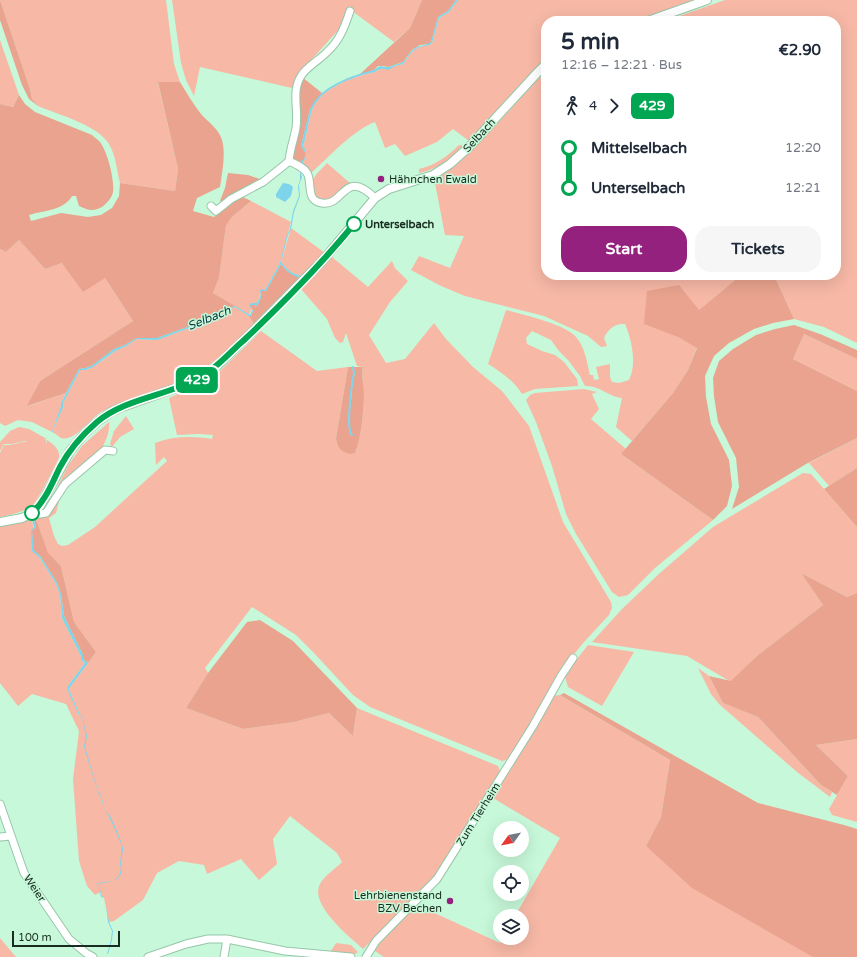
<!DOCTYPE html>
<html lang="en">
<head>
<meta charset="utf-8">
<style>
  body { margin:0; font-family:"Varela Round",sans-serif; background:#f6f6f7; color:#1f2937; height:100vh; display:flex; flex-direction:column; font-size:15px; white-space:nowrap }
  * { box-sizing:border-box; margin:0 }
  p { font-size:13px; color:#747a83 }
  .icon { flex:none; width:22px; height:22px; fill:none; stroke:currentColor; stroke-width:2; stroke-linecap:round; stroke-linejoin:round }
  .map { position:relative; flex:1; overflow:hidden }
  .panel { position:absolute; left:541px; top:16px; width:300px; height:264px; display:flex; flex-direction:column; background:#fff; border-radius:16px; box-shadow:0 4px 16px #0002 }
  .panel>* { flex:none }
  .badge { padding:0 8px; border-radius:6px; font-size:14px; line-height:26px }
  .needle { width:26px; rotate:237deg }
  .fabs { position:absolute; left:493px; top:821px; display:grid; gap:8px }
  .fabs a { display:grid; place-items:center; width:36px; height:36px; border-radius:50%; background:#fff; box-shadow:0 4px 16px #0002; font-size:20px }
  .scale { position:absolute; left:12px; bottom:10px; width:108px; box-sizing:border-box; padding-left:4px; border:2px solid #192c21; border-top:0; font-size:11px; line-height:14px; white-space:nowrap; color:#192c21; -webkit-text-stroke:3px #c7f8d9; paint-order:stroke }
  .map>.badge { position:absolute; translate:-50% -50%; box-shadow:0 0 0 2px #fff }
  .legs { display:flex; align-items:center; gap:6px; height:44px; padding:0 20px; font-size:13px }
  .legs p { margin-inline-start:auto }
  .summary { display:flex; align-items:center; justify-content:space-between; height:68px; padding:0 20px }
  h1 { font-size:22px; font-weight:800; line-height:30px }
  .cta { display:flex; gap:8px; margin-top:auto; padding:8px 20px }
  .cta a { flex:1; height:46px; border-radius:16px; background:#95217f; color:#fff; font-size:16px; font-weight:800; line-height:46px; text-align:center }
  .cta a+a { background:#f6f6f7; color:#1f2937 }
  ul { padding:0 20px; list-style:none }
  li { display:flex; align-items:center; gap:14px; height:40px; font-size:15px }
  li i { display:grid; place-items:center; width:6px; height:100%; margin:0 5px; background:currentColor }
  li i::after { content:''; width:10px; height:10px; margin:-5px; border:3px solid; border-radius:50%; background:#fff }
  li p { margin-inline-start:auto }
  li:first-child i { background:linear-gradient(#0000 50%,currentColor 0) }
  li:last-child i { background:linear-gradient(currentColor 50%,#0000 0) }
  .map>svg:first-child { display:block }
  .green { fill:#f7b8a6 }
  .forest { fill:#e9a38e }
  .water { fill:#7dd4eb }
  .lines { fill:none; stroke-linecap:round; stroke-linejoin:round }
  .stream { stroke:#7dd4eb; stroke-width:2 }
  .minor-casing { stroke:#97c6a9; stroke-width:9 }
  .tertiary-casing { stroke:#97c6a9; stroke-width:10 }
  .minor { stroke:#fff; stroke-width:7 }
  .tertiary { stroke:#fff; stroke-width:8 }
  .line-1-casing { stroke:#fff; stroke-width:9 }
  .line-1 { stroke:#00a651; stroke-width:6 }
  .poi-dot { fill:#95217f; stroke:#c7f8d9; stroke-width:1.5 }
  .stop-1-dot { fill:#fff; stroke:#00a651; stroke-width:2 }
  .labels { text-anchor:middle; stroke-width:3; stroke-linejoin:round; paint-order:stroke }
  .street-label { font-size:11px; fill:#192c21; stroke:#c7f8d9 }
  .poi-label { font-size:11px; fill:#192c21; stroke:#c7f8d9; text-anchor:start }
  .stop-label { font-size:11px; font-weight:bold; fill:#192c21; stroke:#c7f8d9; text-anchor:start }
  .water-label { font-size:12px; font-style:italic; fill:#0e3842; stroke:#c7f8d9 }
</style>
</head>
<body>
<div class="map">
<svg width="857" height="957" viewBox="0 0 857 957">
  <rect width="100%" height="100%" fill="#c7f8d9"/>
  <path class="green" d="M0 0H166L174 64 180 82 158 83 178 169 175 191 120 183C117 171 116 157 110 146 101 126 59 115 38 106L32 99 30 89Z
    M172 0H422L410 28 394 42 348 8 341 27 295 78 292 88 200 67 194 96 186 80 181 63Z
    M458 0H695L637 21H546V58L529 75 469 141 453 129 437 142 405 156 395 144 385 148 375 122C352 131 330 156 311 173L306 166 302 164C306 158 308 152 303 146 307 135 308 121 312 110 320 88 354 76 375 72 380 68 382 68 388 69L395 66 403 64C408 57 412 50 420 47 424 45 428 47 432 43L439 18 449 12Z
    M725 0H857V343L824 327 794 319 774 275H836V21H665Z
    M0 40 19 95 13 107 0 104Z
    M546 73V275H741L699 310 678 337 697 347 688 370 673 393 632 441 616 427 622 398C609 397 599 385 585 386L580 376 568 360 559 351 551 340 532 331 526 338 527 344 542 351 555 355 564 362 577 379 578 386 535 389 522 394C514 381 501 372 488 364L506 310C523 315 565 324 576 337 585 347 587 363 590 375H593L594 380 599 379 596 367 610 364V377L612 382 619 383 629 380C637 365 632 340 625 324 615 323 608 329 604 338L607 346 601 347 588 336 544 316 465 296 441 286 411 270 419 256 450 268 464 236 445 235 434 178C474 153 504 116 536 81Z
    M459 145H462L463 147C451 159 436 170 419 173V169C434 166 448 156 459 145Z
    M327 163 351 184C345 189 336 198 328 200 316 204 309 190 313 180 315 174 323 168 327 163Z
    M251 201 291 222 280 263 265 290 261 294 257 303 251 310 249 315 213 293 219 278 226 224 232 217Z
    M291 228 325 253 302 276C292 274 288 271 281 262Z
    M19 240 45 269 62 263 105 278 133 321 40 381 28 406 66 393 61 403V406L52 432 32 422 18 420 5 426 0 423V249L6 252Z
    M332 257 368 287 392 261 395 268 408 281 390 302 369 335 386 363 405 359 434 323 446 339 473 367 502 391 529 426 563 522 611 602 612 608 609 615 584 642 565 665 510 759 502 761 370 707 353 695 313 652 296 635 252 607 205 668 208 673 186 708 243 729 294 722 329 713 353 736 357 708 498 766 501 774 436 876 426 888 363 949C350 937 309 905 320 884 324 876 335 869 342 862L337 853 290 816 273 839 277 864 259 880 241 859 207 874 204 865 179 861 157 873 143 900 114 921 109 922 104 898 102 896 101 892 95 895 87 886 79 861 73 779 79 731 66 704 32 694 18 706 0 683V526L32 520 38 555 56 584 60 595 62 618 81 656V660L85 663 68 686V690L79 715 82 716 80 715 69 690 70 687 96 652 74 622 61 566 48 554 36 519 49 515 61 494 56 513 49 518 54 536 58 544 62 546 68 545 95 527 167 461 164 457 156 465 155 443C173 436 193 436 212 439L213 435 199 434 177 435 169 398 202 383 221 370 261 331 317 371 348 367 336 438 337 443 356 451C361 433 364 413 364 395 364 385 361 376 363 367L357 366 346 333 343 342 340 343 335 338 327 319 301 289Z
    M235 307 249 316 254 324C236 341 218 361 196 374 167 390 133 395 103 411 92 416 74 443 61 438 59 437 56 434 54 433L53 430 63 407V403L80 370H87L102 361 115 351 126 346 137 339 157 340 194 326 207 318Z
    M804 334 857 359V391L793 359Z
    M584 389 597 392 592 394 599 409 591 419 626 449 621 454 713 520 655 568 628 595 619 597 612 592 576 534 566 514 552 466 536 422 526 400 530 395 535 393Z
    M126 416 134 429 120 437 112 447 110 444 114 431Z
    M109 422C110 434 105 443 99 453L48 505 69 464 82 446Z
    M19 427 29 429 47 439 33 441 44 439 46 440V444L47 440C53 444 60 449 59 457 59 460 37 501 34 504 27 511 11 515 0 517V453L4 445C13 446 21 441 28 442L25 441 11 444H4L0 451V442L10 431Z
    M857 438V468L829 486 809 463Z
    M803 473 811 474 857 527V593L847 597 801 573 823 605 758 655 731 682 687 656 592 642 622 609 660 573 713 527Z
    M588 645 634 652 602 706 568 687 565 677 570 668Z
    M698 668 709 676 723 703 758 717 821 785 832 792 830 797 797 772 719 704 711 694Z
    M560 695 670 760 661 817 646 846 815 957H384L375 951 381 940 417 905 500 943 503 938H522V916H515L560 838 493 798 553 696Z
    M857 739V822L832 815 829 809 848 776 816 745Z
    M0 938 16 957H0Z
    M336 943 351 945 358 952 355 954 331 951Z"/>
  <path class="forest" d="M0 0 30 89 32 99 38 106 29 99 22 85 0 20Z
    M422 0H456L448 11 438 17 431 42 429 44 420 45 412 50 403 62 388 67 383 66H378L374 70 359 75 410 28Z
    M302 77 322 93 310 109 301 146 305 152V158L300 163 296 162 293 158 298 91Z
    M158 82H180C187 93 193 104 201 114 208 122 219 129 222 140 226 153 222 174 220 187L197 198 193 211 214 217 241 196 251 201 232 217 226 225 219 278 213 293 235 306 207 317 193 325 157 338H137L125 345 114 349 93 365 86 368 79 369 66 393 27 406 40 381 133 321 105 278 83 292 62 263 45 269 19 240 6 252 0 249V104L13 107 19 95 25 104 35 112 92 135C94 137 97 139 99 141 107 149 115 181 113 192 112 198 107 203 102 207 93 212 87 210 79 206L76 196H72C63 211 45 210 29 215L31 221 61 213 88 217 101 215 112 208 119 196 120 183 175 191 178 169Z
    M228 173 248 175 260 179 228 196 222 202 220 201 225 188Z
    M281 264C286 271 292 276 301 277L254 324 249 316H251L253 311 250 305 252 304 257 306C260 302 262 295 261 291H266Z
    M741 275H774L794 319 773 323 754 329 729 343 714 356 705 376 706 397 711 424 729 460 732 486 727 506 713 520 621 454 673 393 688 370 697 348 678 337 644 324 647 291 679 285 699 310Z
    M794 325 820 334 857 350V359L804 334 793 359 857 391V438L806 464 732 509 739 487 736 458 718 422 714 396 713 378 719 361 733 349 756 335 775 329Z
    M352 367 354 374 352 380 348 421 350 434 352 436 349 430V421L353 380 355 374 353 367H363C361 376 364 385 364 394 364 409 361 440 355 453L350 454C341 452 337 447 336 438L348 367Z
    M857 468V527L824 489Z
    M36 519 48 553 61 566 74 622 96 652 88 663 83 659V655L64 616 61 594 57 583 41 557 34 550 32 531 36 527 34 520Z
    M801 573 847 597 857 593V739L816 745 848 776 837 795 821 785 758 717 723 703 709 676 731 681 758 655 823 605Z
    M260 620 293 641 357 708 353 736 329 713 294 722 243 729 186 708 208 673 247 622Z
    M564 693 758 803 844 825 857 829V957H813L692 888 646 846 661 817 670 760 560 695Z"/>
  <path class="water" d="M456 0H458L449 12 439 18 432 43C428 47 424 45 420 47 412 50 408 57 403 64L395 66 388 70C382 68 380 68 375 72 354 76 320 88 312 110 308 121 307 134 303 146 308 152 306 158 302 164L300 163 305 157V152L301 146C304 135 306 122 310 110 318 87 352 75 374 70 383 63 381 68 389 67 392 66 397 64 401 63 406 61 409 52 414 49 419 45 426 46 431 42L438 17 448 11Z
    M300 169 302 177 299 185 300 196 294 212 291 229 288 235 281 262C288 271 292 274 302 276L296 277 288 272 281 264 266 291H261C262 296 260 302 257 306L255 305H250L253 311 251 316H249L235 307 207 318 194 326 157 340 137 339 126 346 115 351 93 367 86 370H80L63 403V407L53 430 54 433 52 432 61 406V403L79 369 86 368 93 365 114 349 125 345 137 338H157L193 325 207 317 235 306 250 315 252 310 249 305 252 303H257L261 295 260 291 261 289 265 290 280 263 287 235 290 229 293 211 299 196 298 186 300 180Z
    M283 183 289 184 293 187 291 196 285 202 276 197V194Z
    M32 520H34L36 527 32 531 34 550 41 557 57 583 61 594 64 616 83 655V659L88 663 70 687 69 690 80 715 82 716 87 736 85 747 98 791C103 797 102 803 104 809 105 811 108 814 110 816 114 824 121 840 123 848 123 853 121 858 121 863 121 868 123 874 118 878 112 883 105 882 98 884L102 896 104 898 106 905 109 922 113 931 112 940 108 954H107L111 940 112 931 108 922 106 905 104 898 101 897 98 884V883L113 881 119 876 121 869 120 864 122 846 114 827 108 815 103 808V801L98 792 84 747 86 736 82 717 79 715 68 691V686L85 663 81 660V656L62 618 60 595 56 584 40 558 32 551 31 531 34 527Z"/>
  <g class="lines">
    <path class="stream" d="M352 435C346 429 351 389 353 379 353 377 354 375 354 373 354 371 353 369 353 367"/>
    <defs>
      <path id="minor" d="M289 161C290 149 294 139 296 128 299 110 291 92 301 76 307 66 320 60 328 51 340 40 345 26 350 11
        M211 206 216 211 231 199 263 182 282 167 289 161C295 164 306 168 308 175 312 185 306 201 322 203 344 207 344 167 375 198
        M32 513 40 514 46 513 65 484 105 450 113 451
        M0 804 24 873 69 939 86 953 93 957
        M0 837 11 836
        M148 957 186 944 208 939H227L285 951 351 957
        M224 957 227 939
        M366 957 376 941 437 879 533 726 561 676 573 658"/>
      <path id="tertiary" d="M648 21 707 0
        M0 522 22 518 32 513 40 506 70 451 84 434 97 422 111 412 122 407 190 383 200 378 218 365 253 331 324 259 375 198 389 189 433 175 450 164 469 147 538 72 546 64"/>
    </defs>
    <use href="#minor" class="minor-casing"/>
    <use href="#tertiary" class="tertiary-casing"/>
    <use href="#minor" class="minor"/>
    <use href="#tertiary" class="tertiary"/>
  </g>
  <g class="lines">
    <defs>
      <path id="line-1" d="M32 513C46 500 52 483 60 467 69 450 82 435 97 422 126 398 167 396 199 378 216 369 229 353 243 341 282 304 320 266 354 224"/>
    </defs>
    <use href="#line-1" class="line-1-casing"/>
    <use href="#line-1" class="line-1"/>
  </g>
  <g class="poi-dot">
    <circle cx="381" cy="179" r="4"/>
    <circle cx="450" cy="901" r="4"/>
  </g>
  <g class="stop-1-dot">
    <circle cx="354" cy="224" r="7"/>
    <circle cx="32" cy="513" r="7"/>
  </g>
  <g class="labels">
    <g class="street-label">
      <text transform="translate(479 135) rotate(-47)" y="4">Selbach</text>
      <text transform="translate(478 814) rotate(-58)" y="4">Zum Tierheim</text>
      <text transform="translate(35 888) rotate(56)" y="4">Weier</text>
    </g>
    <g class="poi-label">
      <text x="389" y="183">Hähnchen Ewald</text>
      <text x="442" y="899" text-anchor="end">Lehrbienenstand<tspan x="442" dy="13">BZV Bechen</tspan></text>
    </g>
    <g class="stop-label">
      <text x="365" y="228">Unterselbach</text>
    </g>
    <g class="water-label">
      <text transform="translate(209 318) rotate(-22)" y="4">Selbach</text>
    </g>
  </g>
</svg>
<div class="fabs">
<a><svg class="needle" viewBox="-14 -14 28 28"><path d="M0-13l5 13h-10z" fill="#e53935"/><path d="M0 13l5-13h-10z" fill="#747a83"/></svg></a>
<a><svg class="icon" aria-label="locate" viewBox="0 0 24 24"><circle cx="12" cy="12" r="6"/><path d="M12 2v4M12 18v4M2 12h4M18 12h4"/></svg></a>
<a><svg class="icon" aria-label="layers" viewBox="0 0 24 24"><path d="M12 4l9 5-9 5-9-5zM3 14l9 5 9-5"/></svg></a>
</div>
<div class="scale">100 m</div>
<b class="badge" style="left:197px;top:380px;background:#00a651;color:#fff">429</b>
<section class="panel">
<div class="summary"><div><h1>5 min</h1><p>12:16 – 12:21 · Bus</p></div><b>€2.90</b></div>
<div class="legs"><svg class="icon" aria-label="walk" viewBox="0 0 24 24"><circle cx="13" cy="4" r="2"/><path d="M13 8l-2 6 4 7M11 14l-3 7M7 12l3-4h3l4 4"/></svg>4<svg class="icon" aria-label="forward" viewBox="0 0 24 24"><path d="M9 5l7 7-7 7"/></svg><b class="badge" style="background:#00a651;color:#fff">429</b></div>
<ul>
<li><i style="color:#00a651"></i><b>Mittelselbach</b><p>12:20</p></li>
<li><i style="color:#00a651"></i><b>Unterselbach</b><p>12:21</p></li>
</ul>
<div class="cta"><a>Start</a><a>Tickets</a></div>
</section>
</div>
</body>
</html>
